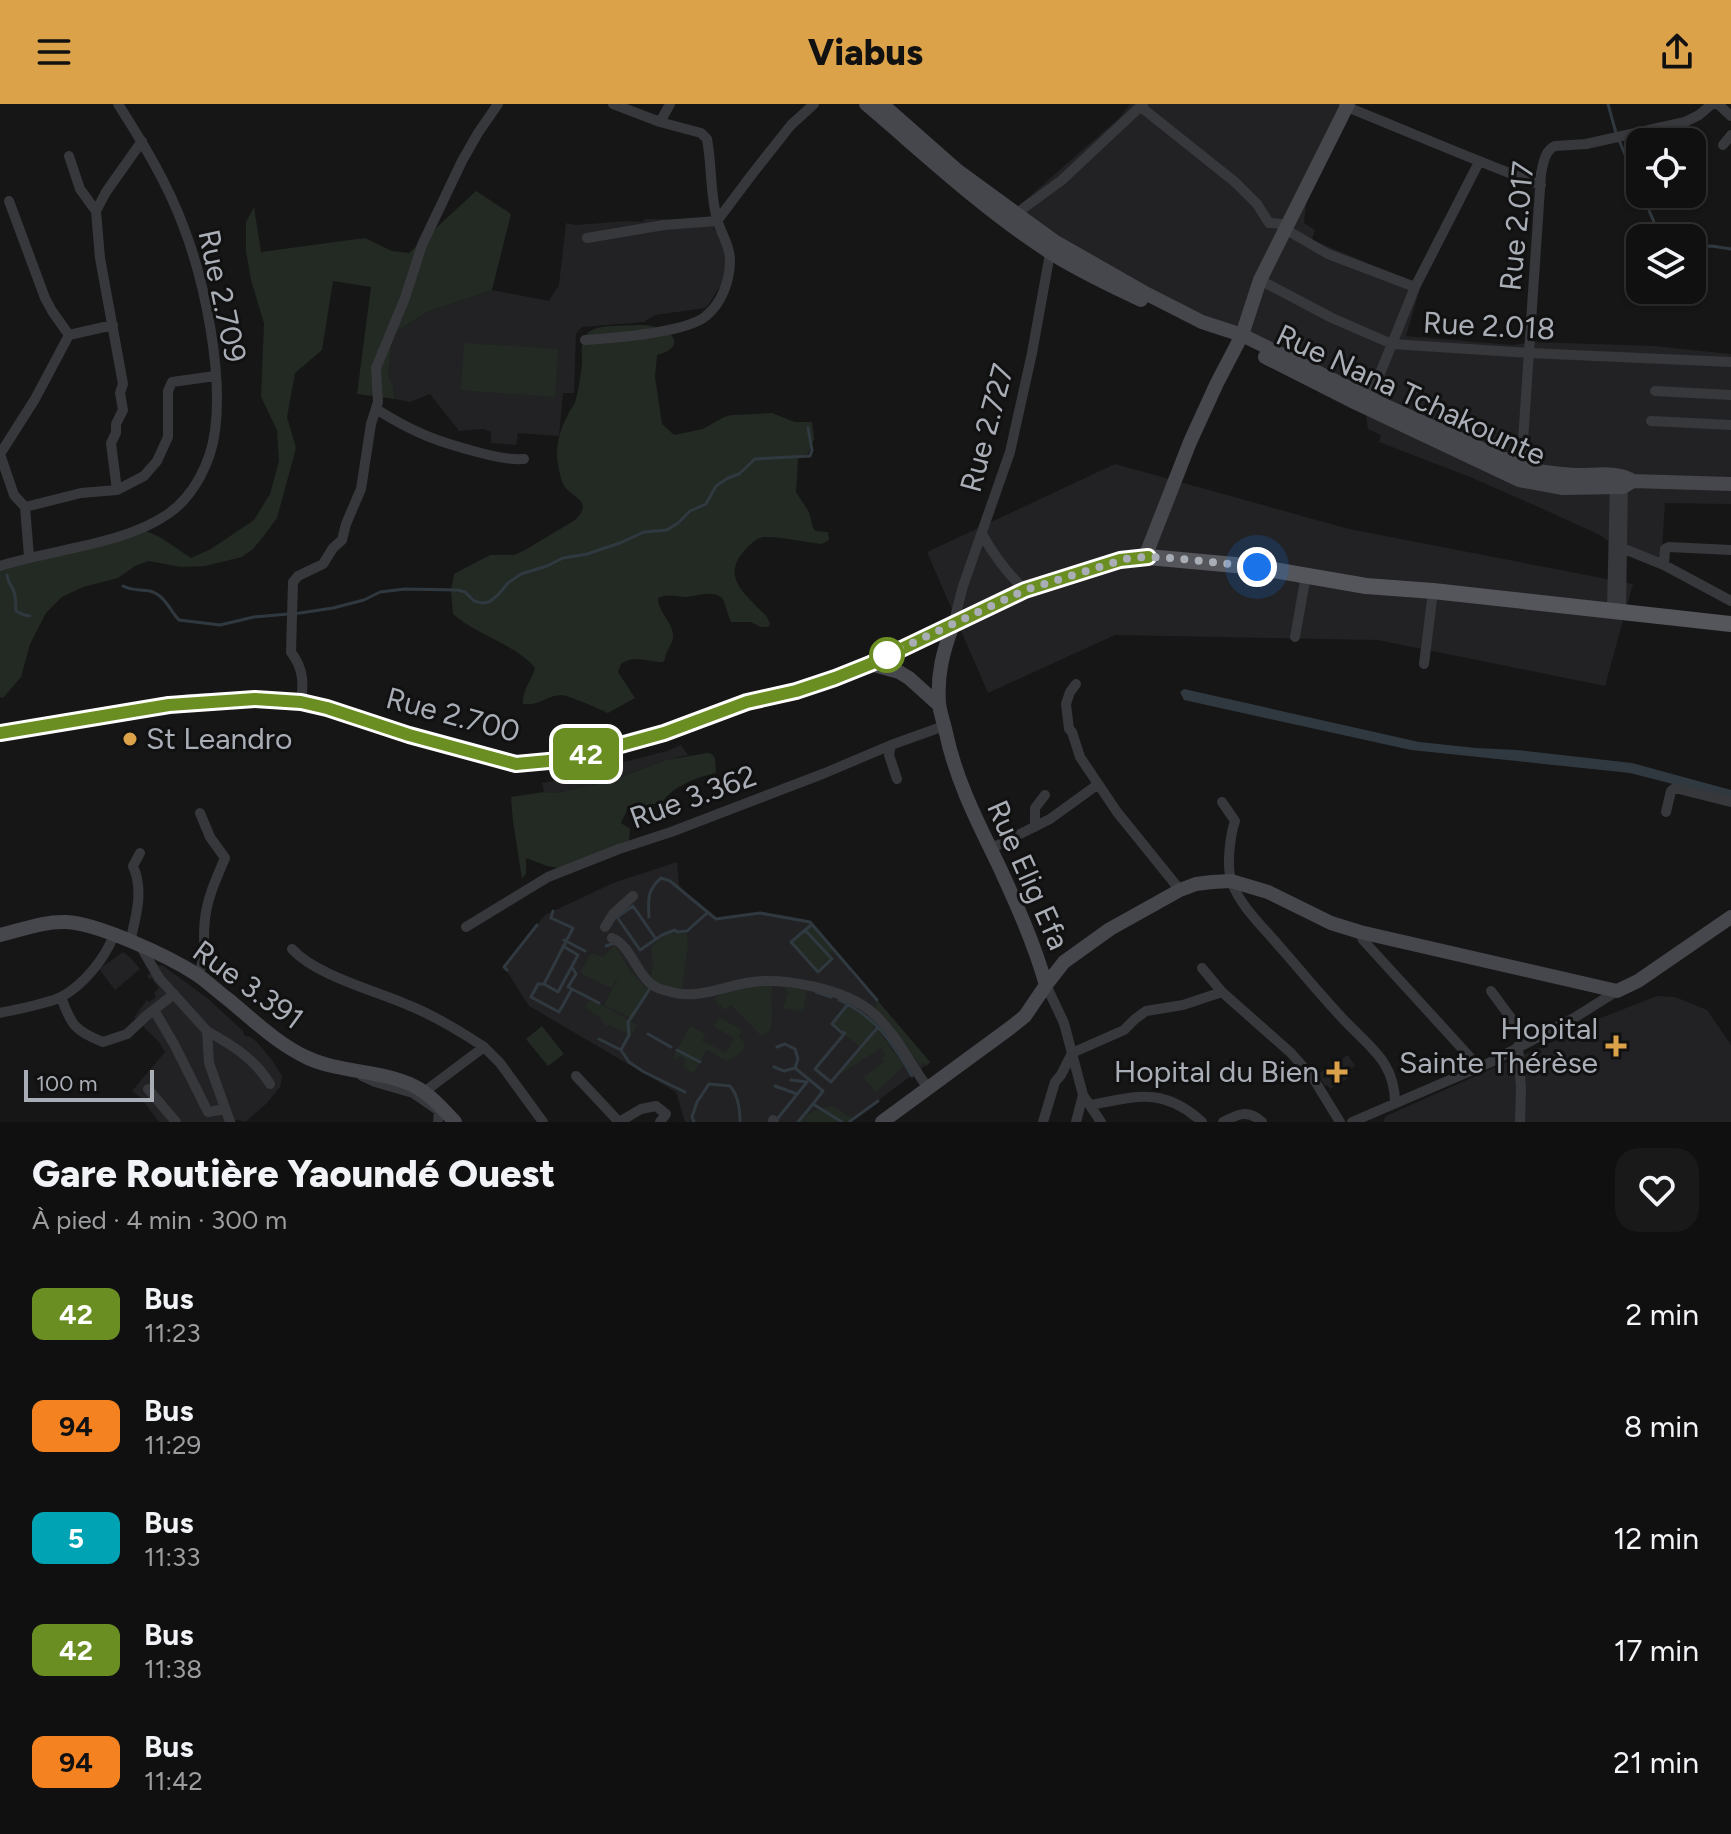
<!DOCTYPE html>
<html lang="fr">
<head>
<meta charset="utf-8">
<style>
  body { margin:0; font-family:Figtree,sans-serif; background:#19191a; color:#f1f3f6; height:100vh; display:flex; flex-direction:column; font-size:30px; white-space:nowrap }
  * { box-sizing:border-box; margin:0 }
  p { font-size:26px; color:#9c9d9f }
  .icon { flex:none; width:44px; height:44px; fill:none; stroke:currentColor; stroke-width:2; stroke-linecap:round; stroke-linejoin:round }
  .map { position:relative; height:1018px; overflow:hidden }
  .details { display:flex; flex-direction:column; background:#101011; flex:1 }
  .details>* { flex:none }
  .badge { padding:0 16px; border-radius:12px; font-size:28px; line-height:52px }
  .tools { position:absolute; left:1626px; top:24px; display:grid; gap:16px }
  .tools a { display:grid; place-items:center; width:80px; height:80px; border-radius:16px; background:#101011; box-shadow:0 2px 6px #0004,0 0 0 2px #303031; font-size:40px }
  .scale { position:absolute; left:24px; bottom:20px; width:130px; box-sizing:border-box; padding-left:8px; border:4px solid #a9aeb6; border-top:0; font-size:22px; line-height:28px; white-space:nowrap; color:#a9aeb6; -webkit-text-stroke:6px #111112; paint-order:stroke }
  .you { position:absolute; width:40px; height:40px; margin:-20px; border:6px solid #fff; border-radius:50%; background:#1a73e8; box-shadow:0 0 0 12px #1a73e833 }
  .map>.badge { position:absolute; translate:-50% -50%; box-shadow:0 0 0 4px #fff }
  .round { display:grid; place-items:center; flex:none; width:84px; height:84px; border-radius:24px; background:#19191a }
  .head { display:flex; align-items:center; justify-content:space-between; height:136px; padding:0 32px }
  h1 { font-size:38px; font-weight:800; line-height:60px }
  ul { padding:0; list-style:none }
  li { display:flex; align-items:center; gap:24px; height:112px; padding:0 32px }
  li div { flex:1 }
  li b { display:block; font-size:30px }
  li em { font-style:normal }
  li .badge { min-width:88px; font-weight:700; text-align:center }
  header { display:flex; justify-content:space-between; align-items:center; height:104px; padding:0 32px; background:#dca249; color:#111; font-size:36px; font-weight:800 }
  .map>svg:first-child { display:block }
  .built { fill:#222224 }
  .green { fill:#222a23 }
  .water { fill:#30393f }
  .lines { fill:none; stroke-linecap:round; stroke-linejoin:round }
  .stream { stroke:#30393f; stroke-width:3 }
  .street { stroke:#37383c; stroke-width:10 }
  .secondary { stroke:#46474c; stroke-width:14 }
  .primary { stroke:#54565b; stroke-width:16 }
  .line-casing { stroke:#fff; stroke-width:18 }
  .line { stroke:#6b8e23; stroke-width:12 }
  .walk { stroke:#a9aeb6; stroke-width:8; stroke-dasharray:0 14.4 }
  .stop-dot { fill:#fff; stroke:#6b8e23; stroke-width:4 }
  .poi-dot { fill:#dca249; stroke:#111112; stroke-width:3 }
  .labels { text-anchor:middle; stroke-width:6; stroke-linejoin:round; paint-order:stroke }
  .street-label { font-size:30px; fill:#a9aeb6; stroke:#111112 }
  .poi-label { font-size:30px; fill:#a9aeb6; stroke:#111112; text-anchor:end }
</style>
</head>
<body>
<header><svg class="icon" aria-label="menu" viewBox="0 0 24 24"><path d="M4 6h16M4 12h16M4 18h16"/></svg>Viabus<svg class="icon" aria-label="share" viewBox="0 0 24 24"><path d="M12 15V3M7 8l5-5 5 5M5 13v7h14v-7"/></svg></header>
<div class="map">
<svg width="1731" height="1018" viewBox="0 0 1731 1018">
  <rect width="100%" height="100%" fill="#161617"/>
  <path class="built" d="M1130 0H1345L1309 76 1304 119 1315 126 1312 136 1421 181 1406 232 1513 241 1532 238 1654 242 1731 250V400L1665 399 1661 459 1617 444 1600 431 1534 401 1470 373 1379 338 1381 331 1368 325 1365 305 1235 232 1062 138 1024 112 1022 99 1119 14Z
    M712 114 714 125 728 142 723 177 709 200 705 204 655 211 644 218 582 223 576 230 574 289H563L559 332 518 329 516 341 491 339V328L483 325 459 327 430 290 410 298 395 295 393 282 388 271 393 230 429 207 492 186 549 197 559 181 566 119 576 121 627 117 642 118 645 115 699 116Z
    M1115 360 1349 425 1633 480 1605 582 1378 536 1115 531 988 589 927 448Z
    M681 641 688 651 666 656 614 676 555 689 544 688 542 679 589 671 620 659 667 647Z
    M677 758 679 781 692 796 716 815 760 809 810 818 843 856 853 871 877 896 930 958 849 1018H685L676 988 529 902 504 863 545 811 613 779Z
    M123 848 130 853 140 865 115 886 99 865Z
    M162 861 206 893 243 927 244 931 248 933 249 932 257 938 272 956 282 972 280 983 266 1000 245 1018 237 1016 233 1018H159L141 994 132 987 165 948 159 938 134 913 147 896 149 898 156 893 154 889 159 884 151 874 149 875 147 872 157 862Z
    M1657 892 1675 893 1707 906 1731 941V1018H1383L1386 1012 1570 930 1593 917Z
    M1348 951 1355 962 1348 967 1351 972 1330 985 1327 981 1325 982 1318 970 1323 966 1326 969 1324 965Z"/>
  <path class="green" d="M476 87 511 110 492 186 429 207 393 230 388 271 393 282 395 295 357 290 371 183 333 177 322 246 295 269 287 313 296 344 277 414 263 433 253 445 242 453 205 462 181 463 149 457 135 462 118 474 83 483 62 493 46 509 30 540 21 573 3 594 0 593V462L141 425 160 433 191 454 211 445 254 416 270 390 279 357 277 326 261 293 264 219 251 176 246 147V118L254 103 261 148 365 134 392 147 409 149Z
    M612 222C625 222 640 220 652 222 676 226 685 244 657 251L655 273 662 320 674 331 703 325 724 313 732 311 772 309 795 318H812L814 335 808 350 800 352 798 356 796 388 809 408 813 424 816 427 828 428 829 436 822 440C804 438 783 433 765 433 757 433 751 440 745 446 719 474 748 492 767 513L770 520 768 523H761L751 518H731C729 514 724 496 722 494 713 485 694 493 684 493 674 492 668 490 658 494 658 508 671 516 673 530 674 540 666 545 665 555L663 558C647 558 635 550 621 560L618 568 635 594 608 609C599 605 569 591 560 591 547 592 539 602 523 600 522 585 532 577 535 564 518 542 475 530 453 510L451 486 454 470 490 451H514L525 446 575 416C594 397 574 395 565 383 560 376 558 361 557 353 556 339 561 323 568 311 570 305 575 301 576 295 579 283 581 269 582 258 582 249 580 241 585 233 590 223 602 223 612 222Z
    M464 239 558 245 555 293 461 286Z
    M707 649 712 650 715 654 716 669C698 673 672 682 662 699L628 704 621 719 630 725 629 738 565 765 547 762 526 754V770L522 775 513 717 511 693 544 688 555 689 614 676 666 656Z
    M812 821 834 846 828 851 832 855 818 868 791 838Z
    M686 829 688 841 682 887 653 877 651 875 653 859 651 843 666 830Z
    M615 841 626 860V862L650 888 633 915 604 901 621 869 611 884 580 869 591 849 603 853Z
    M754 881 773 882C768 897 776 911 769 928L761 932 731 901 725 906 714 895 724 888Z
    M783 882 807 887 803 908 796 898 802 908 783 904 788 889Z
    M877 896 930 958 927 962 924 959 920 961 875 905Z
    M589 897 600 900 636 920 637 922 631 932 609 921 607 922 603 919V916L585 903Z
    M848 900 875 921 871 929 873 930 877 925 904 962 876 988 863 973 884 958 881 954 885 951 881 944 839 971 862 944 832 921Z
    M721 914 741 926 739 932 745 940 743 947 727 957 707 946 694 969 683 963 686 956 680 952 678 955 673 953 690 922 706 930 702 937 726 949 734 934 713 922Z
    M542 922 564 950 548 962 526 935Z
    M832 1002 852 1014 846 1018H800C808 1007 819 1005 832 1002Z"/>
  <path class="water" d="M1184 585 1419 638 1476 644 1517 646 1632 659 1731 686V695L1630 669 1411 646 1184 596 1180 588Z"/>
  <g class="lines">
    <path class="stream" d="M1608 0 1616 29 1640 86
      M1642 90 1657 125 1667 134
      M1692 143 1712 142 1731 145
      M7 471C8 478 10 480 13 485 16 492 16 500 16 507L24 511 30 512
      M123 482C132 487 140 485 150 487 165 491 170 507 179 516L220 521 254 513 300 509 333 504 364 496 380 488 405 485 457 486 465 488 474 497 482 499 489 498 498 491 508 479 521 470 547 462 563 454 587 450 620 439 644 428 667 426 678 419 690 407 706 400 716 382 728 374 739 370 755 355 810 352 812 346 808 324
      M553 807 551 814 573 824 544 880H538L531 893 559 908 572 885 568 883 576 870 572 863
      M649 813C648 796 647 786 661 774L670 777 716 815 760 809 810 818 877 896
      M805 826 832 855 818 868 791 838 811 821
      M656 835 633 802 617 813 640 846 662 831 675 826 677 828 687 827 707 809
      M564 836 585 847
      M606 842 615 839
      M507 866 504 863 537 821
      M544 880 558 888 578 851 563 842
      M572 885 599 899
      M816 888 831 893
      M839 896C875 912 892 938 912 972
      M848 900 832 920 841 928 845 929 815 965 831 978 878 923
      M648 930 671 943
      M599 935 621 946 629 958 644 968 685 988
      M621 946 629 931 628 918 651 883
      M677 946 700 958
      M774 963 784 967 795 964 798 955 795 945 785 940 777 943
      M795 964 823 987 813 1000 842 1018
      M775 982 797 990
      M778 1014 807 978 791 976
      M694 1018 692 1013 697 998 709 980 730 982C739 992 740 1006 740 1018
      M798 1018 813 1000
      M849 1018 878 997"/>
    <path class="street" d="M613 0 660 18 670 0
      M1344 0 1347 3C1412 29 1476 57 1541 81
      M1718 0 1731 12
      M1141 3 1235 78 1257 100 1269 119 1282 120 1285 125 1328 150 1415 183
      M1723 41 1731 31
      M69 52 80 85 96 107
      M9 97 45 194 52 207 69 231
      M1017 109 1062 76 1143 0
      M587 134 664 121 717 117 753 69 791 21 814 0
      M1260 176 1332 214 1392 240 1529 249 1731 258
      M585 236C613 234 686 229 706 212 722 199 730 176 730 156 730 141 721 130 717 115 710 90 712 62 707 35L701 29 660 18
      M1655 287 1731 291
      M1370 294 1415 183 1479 58
      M376 305C414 329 438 338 481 349 496 353 509 356 524 355
      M1651 317 1731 321
      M0 350 35 295 69 231 113 221
      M0 350 14 391 25 403 29 452
      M1521 366 1541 70C1543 60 1545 46 1555 42L1586 40 1685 18 1699 11 1712 0
      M117 386 111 339 116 329V320L123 306 120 289 123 280 100 154 96 107 106 88 142 37
      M25 403 81 389 117 386 144 372 157 357 168 333V287L172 278 215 272
      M982 430C994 452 1007 469 1025 486
      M1622 444 1664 461 1731 497
      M1664 461 1665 445 1669 443 1731 446
      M0 462C53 445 123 441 168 410 194 392 211 358 215 327 223 268 205 179 184 124 168 80 143 39 118 0
      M1612 506 1615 377
      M1621 507 1623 377
      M953 521 963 482 1010 348 1032 249 1051 144
      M1295 533 1306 471
      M1424 560 1433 487
      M1076 580 1070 588 1066 600 1069 625 1072 628 1080 653 1117 708 1180 786
      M301 598C304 578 303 564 291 548L293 478 298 472 323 460 333 444 342 436 346 420 361 385 371 320 378 298 376 264 405 194 422 141 462 57 478 29 498 0
      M891 641 889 651 897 675
      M1222 698 1235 717C1230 732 1226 764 1232 779 1241 803 1264 824 1280 843 1302 868 1323 894 1346 918 1371 944 1395 959 1395 999
      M1666 708 1671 687 1675 684 1731 698
      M1035 723V704L1045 691
      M990 745 1050 715 1097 681
      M466 823 548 773 619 745 671 728 825 669 891 641 944 622
      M605 823 613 810 633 792
      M1360 828 1363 836 1479 963
      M612 834C631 842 635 867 651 880 655 883 663 886 668 887 694 896 720 884 746 879 781 872 847 885 874 910 897 931 910 960 928 984
      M130 838C136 812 144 787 133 762L140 749
      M141 843 159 874 207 927 209 959 230 1018
      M292 845C317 872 374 886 408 901 435 912 460 927 484 943L424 988
      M1202 864 1222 888
      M198 871C208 848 202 838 205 815 207 794 217 773 225 754L210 733 200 709
      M1046 881 1064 919 1083 991 1101 1018
      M1491 887 1528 937
      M61 893C71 921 75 927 103 938L127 930 146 912 174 890
      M154 906 174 940 208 1008 225 1005
      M0 909C17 905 47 900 61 893 84 881 105 854 114 831
      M207 927C232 941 255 955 270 980
      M1518 942 1521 984 1520 1018
      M484 943 500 959 543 1018
      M362 972 375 978 413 989 439 1007 438 1018
      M576 972 619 1018
      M148 985 176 1018
      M1091 1001C1137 992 1164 983 1202 1018
      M773 1016 774 1018
      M619 1018 641 1005 656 1002 666 1010 660 1018
      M1043 1018 1055 978 1061 971 1072 949 1124 926 1135 915 1146 907 1183 901 1222 888 1291 949 1313 974 1340 1018
      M1076 1018 1083 991
      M1223 1018C1238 1010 1248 1005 1262 1018
      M1352 1018 1489 959 1574 914 1617 887"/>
    <path class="secondary" d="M866 0C925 50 983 105 1048 147 1077 166 1110 181 1141 196
      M882 0 958 67 1054 137 1147 190 1202 218 1242 231 1388 303 1522 363C1539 368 1557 370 1574 371 1593 372 1616 366 1633 377L1731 380
      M1265 253 1356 299 1519 376 1563 384 1623 383 1633 377
      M1148 453 1147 448 1190 338 1217 279 1242 231 1260 176 1348 0
      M870 560 899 568 909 574 939 601
      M0 831C21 826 44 817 66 818 97 819 168 852 196 870 207 877 218 888 229 896 253 916 279 941 308 954 341 969 381 966 414 982 430 990 443 1005 455 1018
      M1046 881 1064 858 1110 825 1180 786 1196 780 1212 778 1231 777 1268 788 1331 819 1360 828 1617 887 1638 877 1731 813
      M882 1018 1010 924 1025 912 1046 881C1034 839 1016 799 998 760 977 717 956 676 946 629 944 619 940 609 939 599 937 570 943 547 953 521"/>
    <path class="primary" d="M0 629 190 598 255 595 301 598 327 604 409 631 516 660 570 655 664 629 747 598 796 587 835 574 870 560 1025 486 1120 456 1148 453 1257 463 1366 482 1433 487 1731 520"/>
  </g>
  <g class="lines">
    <defs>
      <path id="line" d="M0 629 169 601 255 595 301 598 327 604 409 631 516 660 570 655 664 629 747 598 796 587 835 574 870 560 1025 486 1120 456 1148 453"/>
    </defs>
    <use href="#line" class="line-casing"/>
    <use href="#line" class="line"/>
    <path class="walk" d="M887 551 1025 486 1129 454 1148 453 1173 454 1257 463"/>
  </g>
  <circle class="stop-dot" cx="887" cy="551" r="16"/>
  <g class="poi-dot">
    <circle cx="130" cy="635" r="8"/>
    <path d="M1612 930h8v8h8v8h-8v8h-8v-8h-8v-8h8z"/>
    <path d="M1333 956h8v8h8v8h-8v8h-8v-8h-8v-8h8z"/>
  </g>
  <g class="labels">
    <g class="street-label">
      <text transform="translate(1517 122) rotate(-84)" y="10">Rue 2.017</text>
      <text transform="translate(222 192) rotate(78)" y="10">Rue 2.709</text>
      <text transform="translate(1489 222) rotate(3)" y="10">Rue 2.018</text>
      <text transform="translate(1411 291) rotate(25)" y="10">Rue Nana Tchakounte</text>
      <text transform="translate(987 324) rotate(-75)" y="10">Rue 2.727</text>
      <text transform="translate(453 611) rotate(15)" y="10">Rue 2.700</text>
      <text transform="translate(693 693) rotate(-20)" y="10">Rue 3.362</text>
      <text transform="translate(1028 771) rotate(66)" y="10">Rue Elig Efa</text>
      <text transform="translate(248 881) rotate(36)" y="10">Rue 3.391</text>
    </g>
    <g class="poi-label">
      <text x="146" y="645" text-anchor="start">St Leandro</text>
      <text x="1598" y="935">Hopital<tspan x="1598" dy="34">Sainte Thérèse</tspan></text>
      <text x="1319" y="978">Hopital du Bien</text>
    </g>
  </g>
</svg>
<div class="tools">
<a><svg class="icon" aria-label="locate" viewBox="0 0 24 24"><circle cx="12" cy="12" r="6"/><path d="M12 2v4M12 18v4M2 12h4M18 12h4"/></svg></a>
<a><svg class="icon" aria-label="layers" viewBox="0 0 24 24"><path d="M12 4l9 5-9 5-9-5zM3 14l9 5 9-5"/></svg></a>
</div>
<div class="scale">100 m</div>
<div class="you" style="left:1257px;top:463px"></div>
<b class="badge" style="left:586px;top:650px;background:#6b8e23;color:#fff">42</b>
</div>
<section class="details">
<div class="head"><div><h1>Gare Routière Yaoundé Ouest</h1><p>À pied · 4 min · 300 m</p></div><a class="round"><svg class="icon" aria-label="heart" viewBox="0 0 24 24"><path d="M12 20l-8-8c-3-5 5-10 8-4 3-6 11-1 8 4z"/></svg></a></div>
<ul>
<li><span class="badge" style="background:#6b8e23;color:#fff">42</span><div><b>Bus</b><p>11:23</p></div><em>2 min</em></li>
<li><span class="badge" style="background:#f58220;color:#111">94</span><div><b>Bus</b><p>11:29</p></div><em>8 min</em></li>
<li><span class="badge" style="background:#00a3b4;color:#fff">5</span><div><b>Bus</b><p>11:33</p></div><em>12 min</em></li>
<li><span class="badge" style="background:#6b8e23;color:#fff">42</span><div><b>Bus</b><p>11:38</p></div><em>17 min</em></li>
<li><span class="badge" style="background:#f58220;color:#111">94</span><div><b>Bus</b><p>11:42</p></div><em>21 min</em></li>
</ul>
</section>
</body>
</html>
